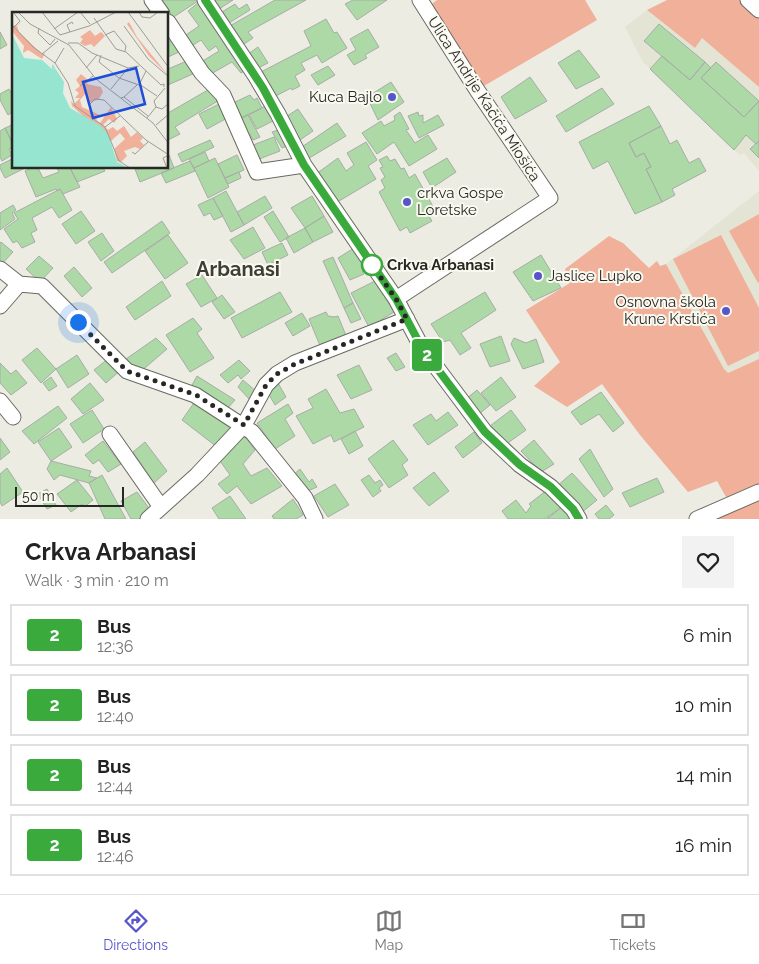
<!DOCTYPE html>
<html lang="en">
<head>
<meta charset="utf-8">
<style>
  body { margin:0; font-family:Raleway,sans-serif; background:#f2f2f2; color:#222; height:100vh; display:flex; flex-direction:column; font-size:19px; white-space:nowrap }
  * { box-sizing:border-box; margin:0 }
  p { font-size:16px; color:#767676 }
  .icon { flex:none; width:28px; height:28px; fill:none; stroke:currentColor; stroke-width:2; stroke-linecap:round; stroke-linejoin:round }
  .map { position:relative; height:519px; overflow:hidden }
  .panel { display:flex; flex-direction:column; background:#fff; flex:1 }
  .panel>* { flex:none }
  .badge { padding:0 10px; border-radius:4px; font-size:18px; line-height:32px }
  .scale { position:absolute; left:15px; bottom:12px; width:109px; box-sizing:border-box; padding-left:5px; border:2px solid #272724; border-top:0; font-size:14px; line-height:18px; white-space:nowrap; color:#272724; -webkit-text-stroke:4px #f9f9f0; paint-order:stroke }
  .you { position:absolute; width:25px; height:25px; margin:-12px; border:4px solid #fff; border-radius:50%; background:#1a73e8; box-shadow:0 0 0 8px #1a73e833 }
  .map>.badge { position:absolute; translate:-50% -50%; box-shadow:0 0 0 2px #fff }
  .round { display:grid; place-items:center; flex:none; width:52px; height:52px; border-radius:0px; background:#f2f2f2 }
  .overview { display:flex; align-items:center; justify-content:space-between; height:85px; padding:0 25px }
  h1 { font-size:24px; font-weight:700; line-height:38px }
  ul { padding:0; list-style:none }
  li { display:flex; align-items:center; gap:15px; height:62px; margin:0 10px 8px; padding:0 15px; border:2px solid #e0e0e0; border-radius:0px }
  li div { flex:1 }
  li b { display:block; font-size:19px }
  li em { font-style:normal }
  li .badge { min-width:55px; font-weight:700; text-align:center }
  .tab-bar { display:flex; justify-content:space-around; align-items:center; height:70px; border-top:1px solid #e0e0e0; background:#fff; font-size:14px; color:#767676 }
  .tab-bar a { display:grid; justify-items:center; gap:2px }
  .tab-bar .on { color:#5655cc }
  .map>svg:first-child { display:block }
  .built { fill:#e3e4d3 }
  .green { fill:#f0b09a }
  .building { fill:#acd9a6; stroke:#a7ada6 }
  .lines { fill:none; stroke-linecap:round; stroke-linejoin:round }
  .street-casing { stroke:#6a6a63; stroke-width:17 }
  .street { stroke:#fff; stroke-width:15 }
  .line-casing { stroke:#fff; stroke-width:11 }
  .line { stroke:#3aaa3c; stroke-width:8 }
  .walk { stroke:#272724; stroke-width:5; stroke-dasharray:0 9 }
  .poi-dot { fill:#5655cc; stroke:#f9f9f0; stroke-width:2 }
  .stop-dot { fill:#fff; stroke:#3aaa3c; stroke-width:2.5 }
  .labels { text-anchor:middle; stroke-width:4; stroke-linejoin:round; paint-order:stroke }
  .poi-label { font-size:15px; fill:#272724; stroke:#f9f9f0; text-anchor:end }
  .street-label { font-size:15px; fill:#272724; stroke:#f9f9f0 }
  .stop-label { font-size:15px; font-weight:bold; fill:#272724; stroke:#f9f9f0; text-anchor:start }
  .district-label { font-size:20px; font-weight:bold; fill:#3e3e37; stroke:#f9f9f0 }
  .inset-road { fill:none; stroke:#9d9d97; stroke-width:1 }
  .view { fill:#1d4ed8; fill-opacity:0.15; stroke:#1d4ed8; stroke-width:2.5 }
  .inset-edge { fill:none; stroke:#272724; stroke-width:2.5 }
</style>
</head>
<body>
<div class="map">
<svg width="759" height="519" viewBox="0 0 759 519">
  <rect width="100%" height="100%" fill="#ecece3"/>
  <path class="built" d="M647 10 695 48 702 37 759 87V171L744 153 740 155 643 62 625 27Z
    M759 191V359L728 373 724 369 666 264Z"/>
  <path class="green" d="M437 0H585L597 20 477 90 425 9Z
    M667 0H759V87L702 38 695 48 647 10Z
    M759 214V282L758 283 729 231Z
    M721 235 759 308V351L728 366 673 259Z
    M609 236 623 243 649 268 657 261 660 266 666 264 724 369 728 373 759 359V519H697L730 504 717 481 688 492 640 435 602 384 567 407 534 386 560 362 526 310 570 283 565 269Z"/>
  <path class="building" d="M156 0H197L198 1 169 20Z
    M210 0H233L216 11Z
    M275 0H306L248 32 253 38 241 46 228 27Z
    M353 0H387L357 20 345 4Z
    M199 2 247 69 241 73 232 62 209 75 201 62 219 51 216 46 209 51 201 40 187 49 180 39 199 26 188 11Z
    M235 4 239 9 247 4 250 10 229 23 222 12Z
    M326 19 334 33 337 32 347 48 322 63 317 55 301 63 305 70 295 76 300 86 292 90 291 88 272 98 259 73 311 46 304 31Z
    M659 24 705 62 690 80 644 41Z
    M368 29 379 47 365 55 367 58 354 65 347 55 356 50 350 39Z
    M0 32 7 45 0 49Z
    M174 39 179 52 168 57V42Z
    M258 47 268 63 256 69 248 54Z
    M579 50 600 77 576 89 558 63Z
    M662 56 690 80 705 62 711 68 701 78 744 117 759 101V141L756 144 746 135 734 150 650 69Z
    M189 60 195 73 168 85V69Z
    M716 62 759 101 744 117 701 78Z
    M328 66 335 75 318 85 311 75Z
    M530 77 547 101 515 119 501 97Z
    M391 82 404 102 378 120 367 97Z
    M213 87 221 99 175 127 180 134 168 140V113Z
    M602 88 614 104 566 132 556 116Z
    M9 89 14 98V111L8 115 0 100V94Z
    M250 95 254 100 257 98 262 108 236 120 233 103Z
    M223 102 231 116 207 129 199 114Z
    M267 105 275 120 257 129 249 115Z
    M649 106 661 126 629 143 636 157 644 153 651 167 646 169 662 202 635 214 608 161 593 169 579 142Z
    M298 109 313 131 297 142 284 118Z
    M400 112 409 129 406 130 415 143 428 135 437 149 409 166 394 142 377 154 362 133 381 121 384 126 395 120 394 116Z
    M418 112 419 116 423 115V123L438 115 444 125 419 138 408 116Z
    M248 115 260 137 253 140 250 134 245 136 237 121Z
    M337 123 346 136 306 160 299 149Z
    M14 124V139L11 140 5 128Z
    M661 126 670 144 677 140 689 163 699 158 706 171 672 189 675 195 662 202 646 169 651 167 644 153 636 157 629 143Z
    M5 128 14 147 9 149 12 155 2 161 0 157V131Z
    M281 129 290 145 282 148 272 132Z
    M274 137 280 151 254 161 248 147Z
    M210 140 214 147 182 162 178 154Z
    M759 141V158L750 149Z
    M366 142 377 160 368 166 376 179 334 204 316 174 338 158 346 171 354 165 347 153Z
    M205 152 209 161 194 168 189 159Z
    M169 155 174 168 140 182 135 169 168 168Z
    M237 155 244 170 225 178 218 164Z
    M387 156 390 161 395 159 401 169 404 168 409 178 415 174 436 212 429 216 432 221 410 233 407 227 400 231 379 192 385 188 381 180 385 177 380 168 383 167 379 160Z
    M14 158V168H25L5 178 0 168V165Z
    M215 158 229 187 208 198 194 168Z
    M447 158 456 172 432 188 423 172Z
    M190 161 195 171 166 183 161 173Z
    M31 168H38L43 178 59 172 57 168H70L80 187 63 194 60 189 57 191 56 189 36 197 25 171Z
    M70 168H103L105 171 77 182Z
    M239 172 241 178 228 184 225 178Z
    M60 189 72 210 59 218 52 207 32 218 37 230 31 233 35 242 22 248 17 241 13 243 4 229 18 219 14 213Z
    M226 191 244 225 231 232 213 198Z
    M265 196 272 208 244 225 237 212Z
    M312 196 324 216 305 228 291 208Z
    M213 198 223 216 214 220 210 213 204 216 198 205Z
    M13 205 16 210 12 213 15 219 0 230V213Z
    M81 211 95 231 76 244 62 224Z
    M273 211 289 237 280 242 264 217Z
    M324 216 333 232 313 242 305 228Z
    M162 221 170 233 112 273 104 262Z
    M253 227 265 248 244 259 230 240Z
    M305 228 313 242 294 253 286 238Z
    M102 233 114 251 101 261 88 242Z
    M168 235 188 263 165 279 145 251Z
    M1 242 13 252 0 266V243Z
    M282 243 288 255 268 265 262 252Z
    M354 248 367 267 362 271 364 274 350 280 338 258Z
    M541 255 561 288 533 301 513 272Z
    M39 256 53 268 40 282 26 269Z
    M333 257 353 303 344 308 323 261Z
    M74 267 92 288 82 297 64 276Z
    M202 275 217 298 201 307 186 284Z
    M162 281 171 296 135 320 126 307Z
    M375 281 394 312 369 327 351 293Z
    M280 292 292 312 242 338 231 318Z
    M485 292 496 310 461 333 471 348 460 355 450 340 443 342 431 324Z
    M222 295 235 312 224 319 212 302Z
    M353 303 361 319 351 323 344 308Z
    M326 312 328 316 334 317 338 316 347 338 321 348 309 319Z
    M302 313 310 326 293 336 285 323Z
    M193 318 202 329 197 333 214 358 190 372 166 335Z
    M501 336 510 361 490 367 480 344Z
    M156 338 167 349 139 373 126 359Z
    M514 338 526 343 536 339 544 362 523 369 511 344Z
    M37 348 56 369 41 383 22 360Z
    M396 353 405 367 396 371 387 358Z
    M77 355 89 374 68 388 56 369Z
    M109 358 122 369 106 383 94 370Z
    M239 360 250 371 241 379 238 375 228 383 220 375Z
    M0 363 11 374 16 370 27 383 11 395 0 383Z
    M359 365 372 390 351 399 337 375Z
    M197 376 235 400 225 411 191 387Z
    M51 377 57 386 49 391 43 383Z
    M501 377 516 397 496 411 481 393Z
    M243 380 257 392 250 400 238 387Z
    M90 383 104 400 83 414 71 399Z
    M278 383 286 397 275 405 267 391Z
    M326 389 340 413 354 409 364 427 334 442 331 435 313 444 296 416 313 408 308 399Z
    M477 390 490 405 478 415 466 399Z
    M601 392 624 423 613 432 599 414 581 425 571 412Z
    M196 400 233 427 217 447 182 420Z
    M288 404 293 413 285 419 295 436 275 449 257 423Z
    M58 406 67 418 34 444 22 431Z
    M92 410 104 429 83 443 70 424Z
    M511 410 526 430 505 445 490 426Z
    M448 412 458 425 428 445 413 425 431 414 436 421Z
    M59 428 72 447 51 461 38 442Z
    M355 431 363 446 349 454 341 439Z
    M474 432 482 443 463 458 455 447Z
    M242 433 255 450 243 464 251 476 267 468 282 486 251 504 237 486 227 494 218 484 230 475 218 458Z
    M0 438 10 452 0 460Z
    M393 440 408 460 402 465 408 475 389 488 368 459Z
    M534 440 554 464 541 472 521 451Z
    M103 441 121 464 108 472 99 460 93 464 85 455Z
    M145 442 167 471 154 483 133 452Z
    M590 449 613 489 604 497 579 459Z
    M51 461 91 471 89 476 97 478 89 483 60 475 54 480 47 469Z
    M7 468 23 492 2 506 0 502V474Z
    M300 469 309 482 312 479 317 487 310 490 300 489 292 476Z
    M434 472 449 491 429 506 413 488Z
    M572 473 597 500 581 513 556 487Z
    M102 475 126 519H105L89 483Z
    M369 475 375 483 380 480 383 485 379 488 381 491 373 497 361 480Z
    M657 478 664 492 630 507 622 493Z
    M77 480 93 500 84 507 82 504 71 512 57 494Z
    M335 484 349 505 328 517 314 496Z
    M47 489 56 505 47 509 38 494Z
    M547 490 563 506 545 519H508L502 511 516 500 526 513 531 506 529 504Z
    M137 492 151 511 139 519H131L121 501Z
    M230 496 246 519H219L212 508Z
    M293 499 303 515 296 519H274L272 516Z
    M606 505 614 515 609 519H599L595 514Z
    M563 506 571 519H547Z"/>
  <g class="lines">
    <defs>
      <path id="street" d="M152 0 162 14
        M205 0 255 75 278 114 304 165 396 299 422 348 485 432 520 465 551 487 573 509 579 519
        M748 0 759 10
        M168 22 202 73 223 95 257 172 304 165
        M0 269 19 284 42 286 127 371 195 395 252 432 305 498 315 519
        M396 299 550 198 477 90 420 0
        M0 306 19 284
        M0 401 13 417
        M110 434 161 507
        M148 519 197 475 244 425 266 385 277 374 295 363 407 319
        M697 519 759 492"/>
    </defs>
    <use href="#street" class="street-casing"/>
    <use href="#street" class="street"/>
  </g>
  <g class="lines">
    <defs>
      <path id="line" d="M205 0 263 88 304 165 396 299 422 348 433 363 485 432 520 465 551 487 573 509 579 519"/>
    </defs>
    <use href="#line" class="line-casing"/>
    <use href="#line" class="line"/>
    <path class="walk" d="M78 322 127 371 196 395 244 425 266 385 277 374 295 364 407 319 396 299 372 265"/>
  </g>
  <g class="poi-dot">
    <circle cx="392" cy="97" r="5"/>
    <circle cx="407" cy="202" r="5"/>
    <circle cx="538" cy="276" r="5"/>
    <circle cx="726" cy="311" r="5"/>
  </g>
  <circle class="stop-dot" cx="372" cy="265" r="10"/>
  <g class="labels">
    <g class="poi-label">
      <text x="382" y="102">Kuca Bajlo</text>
      <text x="417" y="198" text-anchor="start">crkva Gospe<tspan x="417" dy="17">Loretske</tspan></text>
      <text x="548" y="281" text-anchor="start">Jaslice Lupko</text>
      <text x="716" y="307">Osnovna škola<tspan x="716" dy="17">Krune Krstića</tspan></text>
    </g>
    <g class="street-label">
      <text transform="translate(484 99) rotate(57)" y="5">Ulica Andrije Kačića Miošića</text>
    </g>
    <g class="stop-label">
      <text x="387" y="270">Crkva Arbanasi</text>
    </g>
    <g class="district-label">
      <text x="238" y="276">Arbanasi</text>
    </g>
  </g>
  <g transform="translate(12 12)">
    <rect width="156" height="156" fill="#ecece3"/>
    <path d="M11 8 5 14 7 20 30 42 33 41 30 47 16 38 11 41 12 34 0 19V13L4 14ZM117 10 125 25 156 63 137 44 115 12ZM78 18 83 24 89 20 93 24 82 35 79 32 73 34 68 31 71 27 68 25ZM69 62 76 68 75 72 89 75 91 80 87 87 77 91 73 82 68 88 70 95 88 103 84 108 88 111 99 95 105 107 102 111 97 107 91 113 96 118 101 115 105 119 112 114 119 125 125 120 131 126 128 129 132 133 128 137 123 135 112 139 115 144 109 150 105 149 102 137 113 127 108 121 99 129 60 94 59 89 62 92 68 86H63L67 81 63 78 68 74 64 68Z" fill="#f0b09a"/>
    <path d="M0 22 12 46 30 48 40 57V52L43 55 41 58 43 56 52 70 51 81 58 96 89 114 96 122 105 150 116 156H0Z" fill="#95e5d0"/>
    <path class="inset-road" d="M1 0 8 9 2 15M6 0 18 12 57 33 84 67 141 111 157 132M30 0 48 23 77 14 104 0M68 0 78 12M116 0 157 56M127 0 130 5 138 6 146 0M82 6 104 37 114 40 149 73 152 72V75M0 13 21 35 43 51 56 71 63 94 93 115 107 149 118 156M112 14 136 47 157 65M27 16 26 21 38 33 43 27M42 17 66 0M58 20 55 13 60 10 61 12M93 23 102 19 114 34 113 39M56 31H66L80 41 116 56 127 54M30 42 46 29M89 43 87 50 107 66 130 74 145 84M43 51 52 36M74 56 85 43M127 73 134 59M68 74 81 64M99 77 116 56M112 85 125 73M109 86 112 85 136 104M77 93 83 87 92 88 134 128 157 143M144 95 150 97 157 91M135 106 144 95 142 89 153 76M144 113 157 102M93 115 108 104M120 140 123 142 136 130M155 156 151 146 157 143"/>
    <path class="view" d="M124 56 133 92 81 106 71 70Z"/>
    <rect width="156" height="156" class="inset-edge"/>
  </g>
</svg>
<div class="scale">50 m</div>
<div class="you" style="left:78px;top:322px"></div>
<b class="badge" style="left:427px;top:355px;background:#3aaa3c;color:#fff">2</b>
</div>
<section class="panel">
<div class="overview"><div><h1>Crkva Arbanasi</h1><p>Walk · 3 min · 210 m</p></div><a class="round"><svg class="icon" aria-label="heart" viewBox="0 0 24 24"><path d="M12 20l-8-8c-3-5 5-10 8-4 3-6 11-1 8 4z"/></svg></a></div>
<ul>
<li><span class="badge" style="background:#3aaa3c;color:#fff">2</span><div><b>Bus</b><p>12:36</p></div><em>6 min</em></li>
<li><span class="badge" style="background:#3aaa3c;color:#fff">2</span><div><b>Bus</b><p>12:40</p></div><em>10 min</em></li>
<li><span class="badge" style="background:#3aaa3c;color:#fff">2</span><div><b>Bus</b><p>12:44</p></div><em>14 min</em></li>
<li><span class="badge" style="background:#3aaa3c;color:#fff">2</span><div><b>Bus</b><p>12:46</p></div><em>16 min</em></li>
</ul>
</section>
<nav class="tab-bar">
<a class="on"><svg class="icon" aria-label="directions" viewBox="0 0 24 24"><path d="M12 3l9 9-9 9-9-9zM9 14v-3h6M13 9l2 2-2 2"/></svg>Directions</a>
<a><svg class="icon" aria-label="map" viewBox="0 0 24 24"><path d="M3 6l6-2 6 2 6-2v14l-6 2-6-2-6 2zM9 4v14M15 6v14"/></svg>Map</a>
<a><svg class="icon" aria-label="tickets" viewBox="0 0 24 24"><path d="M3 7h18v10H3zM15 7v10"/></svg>Tickets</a>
</nav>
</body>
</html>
